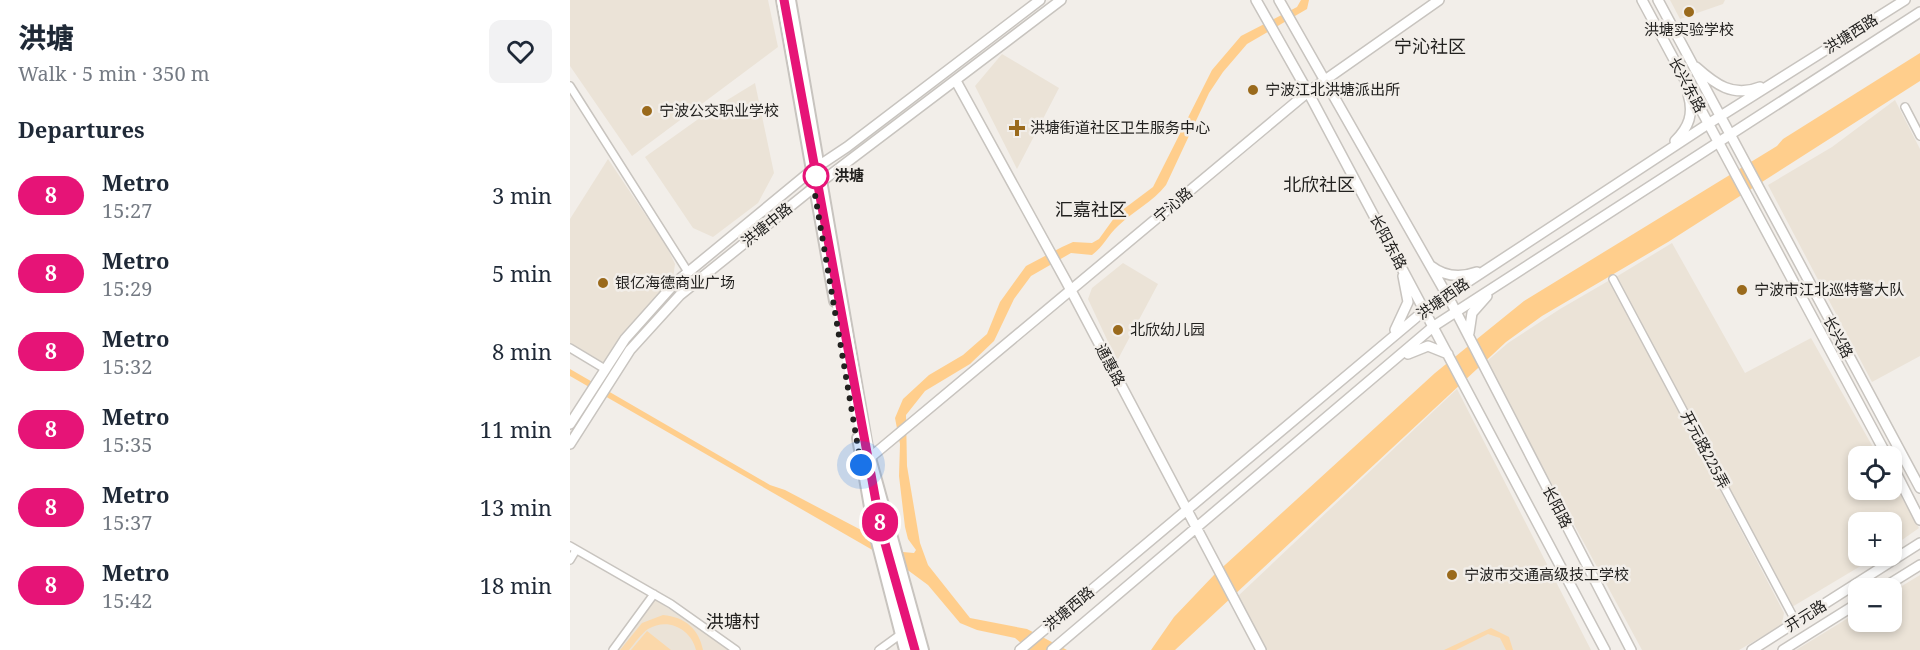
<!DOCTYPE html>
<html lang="en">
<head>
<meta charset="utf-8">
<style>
  body { margin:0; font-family:"Noto Serif","Noto Sans SC",serif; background:#f2f2f3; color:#1f2937; height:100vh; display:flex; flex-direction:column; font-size:22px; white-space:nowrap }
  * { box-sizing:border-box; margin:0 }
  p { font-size:20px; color:#747a83 }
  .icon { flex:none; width:33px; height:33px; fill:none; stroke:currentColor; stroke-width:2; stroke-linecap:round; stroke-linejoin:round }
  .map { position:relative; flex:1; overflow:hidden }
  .panel { display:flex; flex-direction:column; background:#fff; width:570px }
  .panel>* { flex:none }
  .badge { padding:0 12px; border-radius:20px; font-size:21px; line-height:39px }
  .buttons { position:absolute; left:1278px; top:446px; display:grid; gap:12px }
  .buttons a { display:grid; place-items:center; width:54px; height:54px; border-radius:12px; background:#fff; box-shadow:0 3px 9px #0003; font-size:30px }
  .you { position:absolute; width:30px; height:30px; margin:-15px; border:4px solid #fff; border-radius:50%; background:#1a73e8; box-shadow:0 0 0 9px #1a73e833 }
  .map>.badge { position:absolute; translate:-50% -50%; box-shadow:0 0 0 3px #fff }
  h2 { padding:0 18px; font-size:22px; line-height:54px }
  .round { display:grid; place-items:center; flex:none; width:63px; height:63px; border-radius:12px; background:#f2f2f3 }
  .overview { display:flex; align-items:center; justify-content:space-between; height:102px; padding:0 18px }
  h1 { font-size:28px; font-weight:800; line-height:45px }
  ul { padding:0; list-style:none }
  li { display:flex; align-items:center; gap:18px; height:78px; padding:0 18px }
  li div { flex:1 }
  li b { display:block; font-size:22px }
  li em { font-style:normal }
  li .badge { min-width:66px; font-weight:700; text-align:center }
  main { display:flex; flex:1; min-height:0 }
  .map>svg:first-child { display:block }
  .built { fill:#ebe3d7 }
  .green { fill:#fbd8aa }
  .water { fill:#ffce8c }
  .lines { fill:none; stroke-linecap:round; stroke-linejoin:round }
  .street-casing { stroke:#c8c4bf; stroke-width:10 }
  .secondary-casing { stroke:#c8c4bf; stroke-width:12 }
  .primary-casing { stroke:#c8c4bf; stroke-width:14 }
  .street { stroke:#fff; stroke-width:7 }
  .secondary { stroke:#fff; stroke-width:9 }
  .primary { stroke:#fff; stroke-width:10 }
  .line-casing { stroke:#fff; stroke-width:14 }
  .line { stroke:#e61477; stroke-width:9 }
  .walk { stroke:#22211f; stroke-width:6; stroke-dasharray:0 10.8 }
  .poi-dot { fill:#9a6a1c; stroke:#f2eee9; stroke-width:2 }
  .stop-dot { fill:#fff; stroke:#e61477; stroke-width:3 }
  .labels { text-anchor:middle; stroke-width:5; stroke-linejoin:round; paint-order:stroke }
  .poi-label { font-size:15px; fill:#22211f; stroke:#f2eee9; text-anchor:start }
  .street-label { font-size:15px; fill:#22211f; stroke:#f2eee9 }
  .stop-label { font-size:15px; font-weight:bold; fill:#22211f; stroke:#f2eee9; text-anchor:start }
  .quarter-label { font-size:18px; fill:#22211f; stroke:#f2eee9 }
</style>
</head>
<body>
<main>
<section class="panel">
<div class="overview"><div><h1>洪塘</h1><p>Walk · 5 min · 350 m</p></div><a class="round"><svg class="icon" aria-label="heart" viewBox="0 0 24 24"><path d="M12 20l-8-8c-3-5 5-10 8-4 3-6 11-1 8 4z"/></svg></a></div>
<h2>Departures</h2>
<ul>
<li><span class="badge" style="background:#e61477;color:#fff">8</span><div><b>Metro</b><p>15:27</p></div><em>3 min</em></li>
<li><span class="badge" style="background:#e61477;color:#fff">8</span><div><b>Metro</b><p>15:29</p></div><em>5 min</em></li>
<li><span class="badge" style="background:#e61477;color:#fff">8</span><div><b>Metro</b><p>15:32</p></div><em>8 min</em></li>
<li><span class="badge" style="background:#e61477;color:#fff">8</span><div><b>Metro</b><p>15:35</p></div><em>11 min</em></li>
<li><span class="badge" style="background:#e61477;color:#fff">8</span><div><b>Metro</b><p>15:37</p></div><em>13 min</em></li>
<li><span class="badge" style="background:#e61477;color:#fff">8</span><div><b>Metro</b><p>15:42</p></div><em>18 min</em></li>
</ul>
</section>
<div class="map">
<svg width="1350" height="650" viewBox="0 0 1350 650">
  <rect width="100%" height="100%" fill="#f2eee9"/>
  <path class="built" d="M0 0H198L208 47 62 156 0 66Z
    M1100 0H1155L1153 4 1110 19Z
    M432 54 489 88 447 169 405 86Z
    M185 83 204 173 188 203 143 237 123 228 75 157 141 110Z
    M1325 100 1350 149V356L1302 382 1198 185 1262 147Z
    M38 159 97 247 105 264 103 279 70 314 34 364 0 343V219Z
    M1102 243 1175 373 1241 338 1308 456H1288V489H1322V480L1349 528 1322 547V522H1288V555H1309L1222 607 1046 277Z
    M553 263 588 284 547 361 518 299 522 288Z
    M1040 280 1214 613 1212 625 1169 650H1072L916 362 938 343 990 309Z
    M887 389 1021 650H696L667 597Z
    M1350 575V650H1226L1288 612V621H1322V592Z
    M84 599 150 642 158 650H45Z"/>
  <path class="green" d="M93 615C115 617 129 629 133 650H126C121 629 98 617 78 629 71 634 65 643 59 650H50L72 623Z
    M921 628 939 637 943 650H936L930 638 918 634 886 650H874Z
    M77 631 101 650H61Z"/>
  <path class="water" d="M731 0H739L737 9 677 44 653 72 639 93 596 185C583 202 563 211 548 226 538 235 534 246 522 255L501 253 461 276 444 299 424 341 400 364 355 391 336 415 337 466 350 543 358 565 400 618 457 629 497 650H459L445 638 407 630 390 623 358 585 339 571 0 376V369L200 485 215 490 333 552 344 553 346 550 338 539 335 527 329 476 330 444 325 418 333 399 359 375 393 355 417 334 430 302 456 266 492 247 503 242 522 243 529 239 547 214 583 187 642 70 671 36 727 7Z
    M1350 53V81L1098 242 972 316 936 342 605 650H581L604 617 644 575 865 373 954 301 1207 146 1213 139Z"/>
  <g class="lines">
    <defs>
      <path id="street" d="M0 86 118 272
        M1335 107 1350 136
        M1043 279 1226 622
        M0 348 35 369
        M0 546 101 604 166 650
        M0 560 6 550
        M43 650 84 594
        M309 650 331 634"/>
      <path id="secondary" d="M686 0 738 92 1035 650
        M709 0 882 304 1061 650
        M1072 0 1317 456
        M1088 0 1350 488
        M1126 67C1145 84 1163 98 1190 87
        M386 81 496 281 691 650
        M1105 141C1119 127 1124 114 1118 94
        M861 266C875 277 890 278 907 272
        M825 330 838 302 833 276
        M899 333 902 313 917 296
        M838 354 858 346 878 354
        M0 424 55 339 105 283 241 171 277 147 470 0
        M0 444 60 350 110 295 243 188 491 0
        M296 461 738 92 869 0
        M1322 465 1350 520
        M1313 588 1350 565
        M450 650 855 310 1138 124 1335 0
        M482 650 864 326 1350 12
        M1182 650 1350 543
        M1213 650 1288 603"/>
      <path id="primary" d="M212 0 265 301
        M220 0 297 447 353 650
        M288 438 304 530 335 650"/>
    </defs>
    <use href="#street" class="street-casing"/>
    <use href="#secondary" class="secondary-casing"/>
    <use href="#primary" class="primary-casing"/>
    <use href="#street" class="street"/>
    <use href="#secondary" class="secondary"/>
    <use href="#primary" class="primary"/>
  </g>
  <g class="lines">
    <defs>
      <path id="line" d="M214 0 311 529 345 650"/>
    </defs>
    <use href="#line" class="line-casing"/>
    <use href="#line" class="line"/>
    <path class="walk" d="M246 176 241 171 291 465"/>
  </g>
  <g class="poi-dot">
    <circle cx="1119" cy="12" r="6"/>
    <circle cx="683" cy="90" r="6"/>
    <circle cx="77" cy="111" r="6"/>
    <path d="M444 119h6v6h6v6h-6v6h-6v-6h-6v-6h6z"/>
    <circle cx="33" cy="283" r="6"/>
    <circle cx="1172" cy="290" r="6"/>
    <circle cx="548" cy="330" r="6"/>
    <circle cx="882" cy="575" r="6"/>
  </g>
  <circle class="stop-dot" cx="246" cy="176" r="12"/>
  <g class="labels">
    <g class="poi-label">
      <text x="1119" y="35" text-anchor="middle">洪塘实验学校</text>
      <text x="695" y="95">宁波江北洪塘派出所</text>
      <text x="89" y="116">宁波公交职业学校</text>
      <text x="460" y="133">洪塘街道社区卫生服务中心</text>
      <text x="45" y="288">银亿海德商业广场</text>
      <text x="1184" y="295">宁波市江北巡特警大队</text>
      <text x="560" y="335">北欣幼儿园</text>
      <text x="894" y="580">宁波市交通高级技工学校</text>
    </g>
    <g class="street-label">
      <text transform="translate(1281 34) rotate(-32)" y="5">洪塘西路</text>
      <text transform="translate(1117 85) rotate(62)" y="5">长兴东路</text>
      <text transform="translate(603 205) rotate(-40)" y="5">宁沁路</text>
      <text transform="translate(197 225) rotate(-39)" y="5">洪塘中路</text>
      <text transform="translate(818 242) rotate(62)" y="5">长阳东路</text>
      <text transform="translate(873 299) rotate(-35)" y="5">洪塘西路</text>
      <text transform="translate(1268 337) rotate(62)" y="5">长兴路</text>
      <text transform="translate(540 365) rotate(62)" y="5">通惠路</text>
      <text transform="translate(1135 450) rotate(62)" y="5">开元路225弄</text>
      <text transform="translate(987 507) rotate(63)" y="5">长阳路</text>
      <text transform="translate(499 609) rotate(-40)" y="5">洪塘西路</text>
      <text transform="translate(1236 616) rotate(-32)" y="5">开元路</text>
    </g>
    <g class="stop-label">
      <text x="264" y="181">洪塘</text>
    </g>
    <g class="quarter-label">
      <text x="860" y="53">宁沁社区</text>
      <text x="749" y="191">北欣社区</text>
      <text x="521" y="216">汇嘉社区</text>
      <text x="163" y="628">洪塘村</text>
    </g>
  </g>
</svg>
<div class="buttons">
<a><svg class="icon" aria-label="locate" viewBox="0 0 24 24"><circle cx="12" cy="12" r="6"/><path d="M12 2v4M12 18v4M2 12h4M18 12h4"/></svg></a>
<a>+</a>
<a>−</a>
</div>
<div class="you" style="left:291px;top:465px"></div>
<b class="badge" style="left:310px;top:522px;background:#e61477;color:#fff">8</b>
</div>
</main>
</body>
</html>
